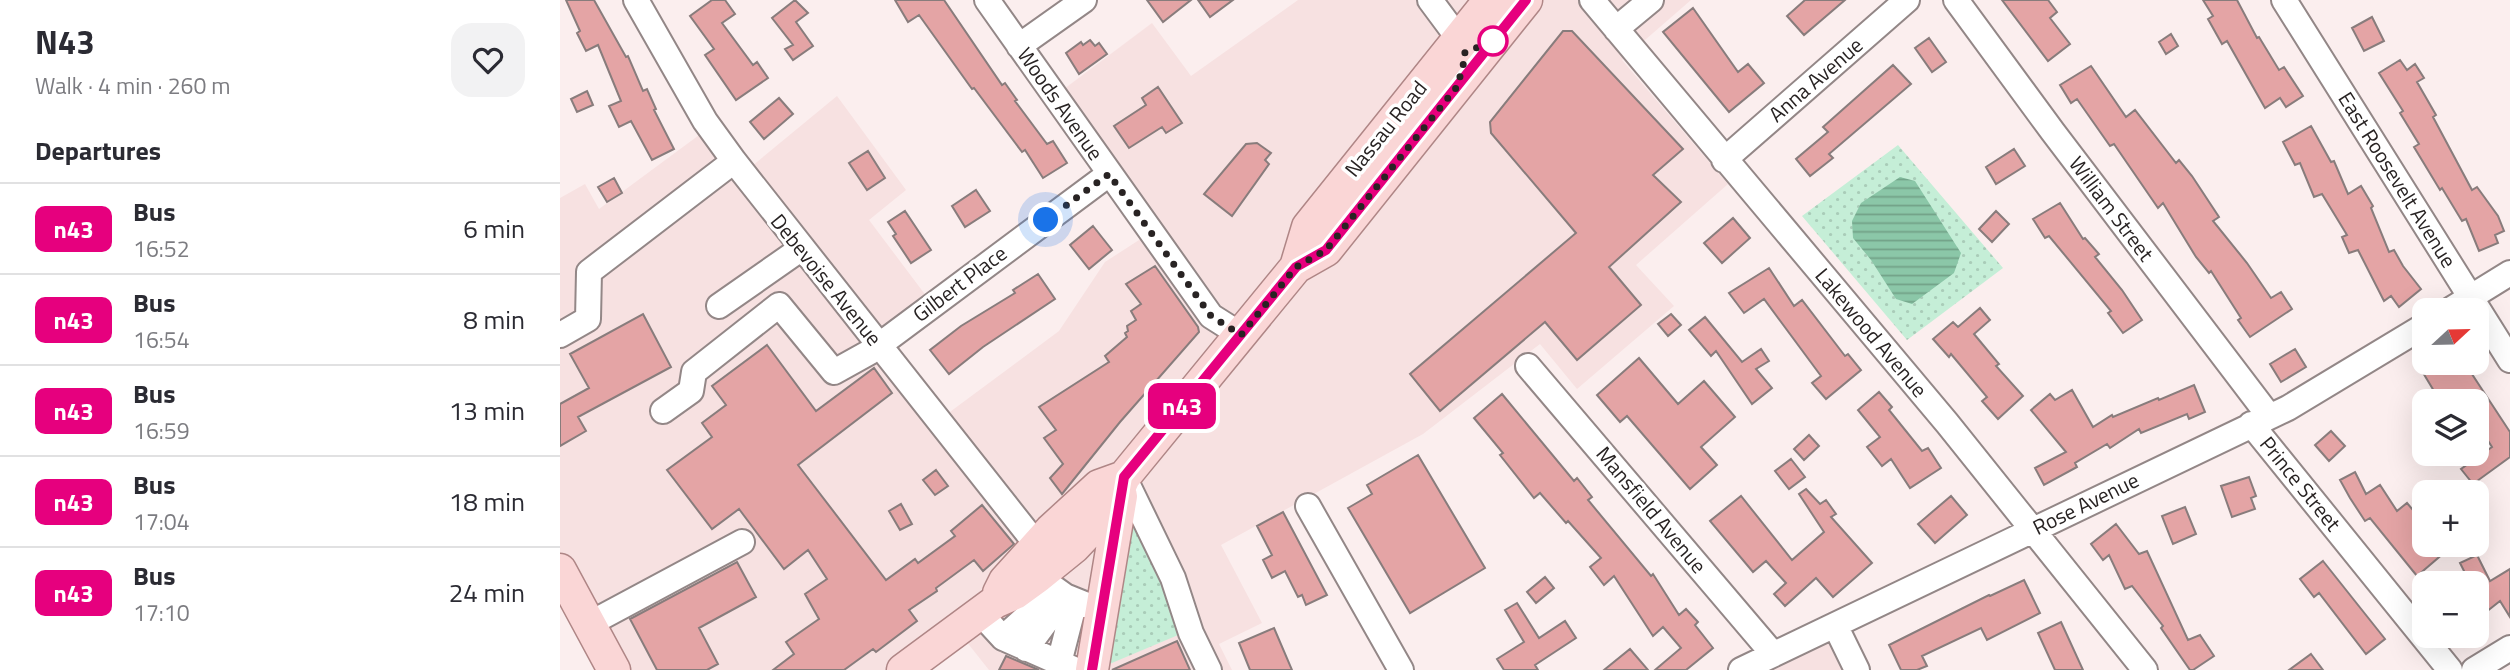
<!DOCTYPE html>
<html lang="en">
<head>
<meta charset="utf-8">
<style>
  body { margin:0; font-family:"Titillium Web",sans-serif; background:#f2f2f3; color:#2b2b33; height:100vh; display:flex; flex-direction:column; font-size:26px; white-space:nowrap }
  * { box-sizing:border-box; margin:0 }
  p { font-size:23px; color:#7c7c81 }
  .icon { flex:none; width:38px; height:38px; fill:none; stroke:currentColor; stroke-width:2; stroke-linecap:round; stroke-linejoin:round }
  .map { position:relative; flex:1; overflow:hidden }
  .sheet { display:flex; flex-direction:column; background:#fff; width:560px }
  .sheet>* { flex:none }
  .badge { padding:0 14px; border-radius:10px; font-size:24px; line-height:46px }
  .needle { width:46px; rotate:68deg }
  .fabs { position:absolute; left:1852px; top:298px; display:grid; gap:14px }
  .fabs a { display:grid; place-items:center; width:77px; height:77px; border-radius:14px; background:#fff; box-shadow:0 7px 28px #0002; font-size:35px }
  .you { position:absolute; width:35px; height:35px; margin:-18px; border:5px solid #fff; border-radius:50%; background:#1a73e8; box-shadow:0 0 0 10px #1a73e833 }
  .map>.badge { position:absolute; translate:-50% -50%; box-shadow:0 0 0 4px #fff }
  h2 { padding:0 35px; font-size:26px; line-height:63px }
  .round { display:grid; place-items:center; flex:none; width:74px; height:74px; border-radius:21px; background:#f2f2f3 }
  .headline { display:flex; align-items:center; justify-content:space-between; height:119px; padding:0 35px }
  h1 { font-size:33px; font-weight:700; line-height:52px }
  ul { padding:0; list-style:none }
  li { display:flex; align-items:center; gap:21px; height:91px; padding:0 35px; border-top:2px solid #e1e1e2 }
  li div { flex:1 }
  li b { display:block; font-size:26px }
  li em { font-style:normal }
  li .badge { min-width:77px; font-weight:700; text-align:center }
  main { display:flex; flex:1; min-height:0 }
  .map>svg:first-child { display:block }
  .built { fill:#f7e1e1 }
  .green { fill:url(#green-dots) }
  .water { fill:url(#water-rules) }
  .building { fill:#e4a4a5; stroke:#887c7c; stroke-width:2 }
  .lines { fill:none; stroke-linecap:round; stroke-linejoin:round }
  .minor-casing { stroke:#938787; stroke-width:28 }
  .major-casing { stroke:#af8686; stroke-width:35 }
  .minor { stroke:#fff; stroke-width:24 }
  .major { stroke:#fad6d6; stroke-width:32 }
  .line-casing { stroke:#fff; stroke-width:16 }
  .line { stroke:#e6007e; stroke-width:10 }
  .walk { stroke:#282323; stroke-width:7; stroke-dasharray:0 12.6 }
  .stop-dot { fill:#fff; stroke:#e6007e; stroke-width:3.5 }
  .labels { text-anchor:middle; stroke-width:7; stroke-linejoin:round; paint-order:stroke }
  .street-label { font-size:21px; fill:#282323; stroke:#fff }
</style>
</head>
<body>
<main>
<section class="sheet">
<div class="headline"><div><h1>N43</h1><p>Walk · 4 min · 260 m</p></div><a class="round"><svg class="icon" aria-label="heart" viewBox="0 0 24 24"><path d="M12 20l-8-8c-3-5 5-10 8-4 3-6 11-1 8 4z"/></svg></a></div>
<h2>Departures</h2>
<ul>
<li><span class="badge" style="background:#e6007e;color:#fff">n43</span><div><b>Bus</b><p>16:52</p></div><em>6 min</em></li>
<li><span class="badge" style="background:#e6007e;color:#fff">n43</span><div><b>Bus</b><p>16:54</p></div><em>8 min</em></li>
<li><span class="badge" style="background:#e6007e;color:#fff">n43</span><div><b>Bus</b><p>16:59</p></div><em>13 min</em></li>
<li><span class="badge" style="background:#e6007e;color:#fff">n43</span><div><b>Bus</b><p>17:04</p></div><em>18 min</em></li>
<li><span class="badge" style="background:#e6007e;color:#fff">n43</span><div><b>Bus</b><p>17:10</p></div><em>24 min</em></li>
</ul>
</section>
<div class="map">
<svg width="1950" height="670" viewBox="0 0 1950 670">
  <defs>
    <pattern id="green-dots" width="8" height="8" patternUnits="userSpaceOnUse" patternTransform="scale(1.75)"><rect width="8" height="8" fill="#c5eed7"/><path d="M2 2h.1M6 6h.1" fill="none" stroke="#a9ccb8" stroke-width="1.8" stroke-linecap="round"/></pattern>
    <pattern id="water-rules" width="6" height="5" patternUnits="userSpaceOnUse" patternTransform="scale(1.75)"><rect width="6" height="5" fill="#8bc7a8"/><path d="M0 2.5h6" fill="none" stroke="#72a188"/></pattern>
  </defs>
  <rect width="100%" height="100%" fill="#fbeeee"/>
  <path class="built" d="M738 0H1131L1062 60 1168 184 1076 265 1114 306 1017 389 980 344 863 434 661 545 702 623 659 644 672 670H429L398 631 343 670H54L0 569V198L25 184 39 209 150 127 186 171 277 96 346 190 309 220 370 301 319 341 379 420 499 331 545 262 593 231 496 95 592 23 631 76Z
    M1273 637 1289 670H1202Z"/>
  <path class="green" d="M1338 145 1443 268 1347 340 1242 216Z
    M578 519 630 630 540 668 564 520Z"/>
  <path class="water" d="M1340 177 1355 181 1401 253 1394 273 1352 304 1336 299 1311 260 1293 238 1292 221 1301 203Z"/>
  <path class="building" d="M6 0H34L66 57 68 56 83 91 87 89 96 109 94 110 114 149 92 160 71 121 59 127 49 106 61 101 38 45 26 51 17 33 20 31Z
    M152 0H165L175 14 162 23 193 65 197 62 208 78 176 100 145 55 154 49 130 16Z
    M235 0 248 13 236 22 253 46 233 60 225 49 233 45 212 18Z
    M335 0H384L442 85 445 83 457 100 455 101 487 144 493 141 507 163 483 178 465 150 462 152 414 88 412 89 359 15 348 22Z
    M587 0H631L603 22Z
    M638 0H673L650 17Z
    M1245 0H1285L1244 35 1227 16Z
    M1442 0H1488L1497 12 1490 18 1510 44 1488 61Z
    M1643 0H1677L1697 38 1699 37 1719 70 1724 67 1743 96 1726 107 1720 98 1705 108 1667 41 1662 44 1648 19 1653 16Z
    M1133 8 1178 72 1188 64 1204 83 1169 112 1103 32Z
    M1812 17 1824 41 1804 51 1792 28Z
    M1003 31H1012L1123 149 1093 175 1121 202 1049 267 1081 305 1017 360 985 322 880 411 850 374 1016 233 931 133 930 122Z
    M1611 34 1618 46 1606 54 1599 42Z
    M1369 38 1386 62 1372 72 1355 48Z
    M530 40 535 46 539 43 547 54 519 74 506 53 521 42 523 45Z
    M1840 60 1847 70 1855 64 1864 78 1857 82 1876 115 1873 117 1912 190 1917 187 1938 216 1944 231 1935 235 1938 243 1919 251 1906 219 1902 221 1882 188 1880 190 1854 147 1859 144 1840 113 1843 111 1819 73Z
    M1333 65 1351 84 1269 154 1273 158 1250 176 1236 159 1268 132 1263 127Z
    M1531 66 1566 117 1575 110 1616 163 1619 160 1632 176 1659 217 1653 221 1687 263 1711 298 1721 292 1732 309 1690 337 1678 320 1681 318 1651 271 1649 273 1636 257 1603 203 1598 208 1554 144 1550 146 1517 99 1511 103 1500 85Z
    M598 87 622 123 606 133 602 127 569 148 554 126 586 105 582 98Z
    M27 91 33 105 17 112 11 99Z
    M219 98 233 114 204 139 190 122Z
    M1751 126 1771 162 1774 161 1788 194 1801 186 1813 206 1811 208 1829 252 1834 250 1843 266 1861 289 1839 307 1831 296 1824 301 1798 250 1789 253 1782 237 1787 235 1762 194 1754 197 1740 163 1735 165 1723 142Z
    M697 143 711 153 705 160 709 164 672 216 644 194 686 144Z
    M1454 149 1465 166 1436 184 1426 167Z
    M308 151 325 178 307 190 289 163Z
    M54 178 62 193 47 202 38 187Z
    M416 190 430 211 405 227 392 206Z
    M1500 203 1523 239 1525 238 1539 254 1535 257 1562 290 1582 320 1563 333 1548 313 1551 311 1489 236 1485 238 1473 219Z
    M345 211 371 250 351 263 333 236 336 234 328 222Z
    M1436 211 1449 224 1432 242 1419 229Z
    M1173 218 1190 238 1162 263 1144 243Z
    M533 226 552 250 529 269 510 245Z
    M595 266 638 327 639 332 560 422 502 494 490 478 503 464 484 438 496 430 479 407 549 362 545 356 567 337 565 333 568 331 567 326 576 320 571 311 581 304 566 284Z
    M1209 268 1234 306 1242 300 1285 356 1288 354 1301 370 1266 399 1252 383 1261 376 1204 299 1184 313 1169 293Z
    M478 274 495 299 423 347 389 374 370 350 401 326 455 293 453 290Z
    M1420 308 1430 320 1414 334 1439 364 1436 366 1463 396 1438 419 1422 401 1427 397 1391 354 1389 357 1373 339 1393 322 1398 327Z
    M83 314 111 367 18 417 26 431 0 446V404L29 388 10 354Z
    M1111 314 1121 325 1108 336 1098 324Z
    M1145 317 1182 362 1201 349 1209 361 1196 369 1212 388 1192 404 1156 351 1151 356 1129 330Z
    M207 345 256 411 314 368 332 393 238 465 326 580 355 559 358 563 395 536 391 531 422 505 454 544 423 571 414 560 376 588 377 591 349 610 357 621 316 652 313 649 284 670H213L234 654 226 642 259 619 245 594 267 579 248 550 224 569 179 509 152 529 107 470 152 437 142 423 166 405 152 386Z
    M1735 349 1746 367 1721 382 1710 364Z
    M1079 358 1118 404 1144 381 1175 417 1141 447 1157 465 1130 489 1067 416 1060 422 1037 395Z
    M1877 362H1904L1950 432V457L1913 484 1901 469 1932 447 1916 422V401H1880L1862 371Z
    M1634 385 1645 412 1629 419 1627 414 1581 433 1579 429 1550 448 1547 444 1515 463 1517 467 1484 485 1475 468 1506 452 1471 410 1490 394 1495 400 1512 390 1533 427 1552 415 1553 417 1598 398 1599 400Z
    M1319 392 1332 407 1329 410 1362 451 1368 448 1381 468 1350 488 1331 459 1322 466 1307 447 1320 437 1298 410Z
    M942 394 1014 481 1017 478 1032 497 1028 500 1091 576 1093 574 1119 615 1126 609 1138 622 1135 625 1153 648 1126 670H1095L1121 648 1103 627 1093 636 1054 576 1044 585 1030 567 1041 558 1008 521 1006 523 980 493 974 498 940 455 943 453 914 418Z
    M1771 431 1785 446 1769 461 1755 445Z
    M1249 435 1259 446 1244 460 1234 449Z
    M858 455 925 568 850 613 788 508 812 494 807 485Z
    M1231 459 1245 477 1229 489 1215 471Z
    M376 470 388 486 375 495 363 480Z
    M1795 472 1806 494 1820 485 1837 511 1847 503 1864 523V544H1879L1885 552 1857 576 1810 518 1805 521 1790 498 1780 480Z
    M1689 477 1696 496 1691 498 1695 509 1672 517 1661 486Z
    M1246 489 1260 504 1266 500 1276 514 1271 517 1312 563 1273 597 1256 578 1225 606 1214 594 1226 583 1206 561 1193 572 1150 521 1181 496 1232 560 1264 532 1239 494Z
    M1391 496 1407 515 1375 543 1358 524Z
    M341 504 352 524 340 530 329 511Z
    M1625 507 1636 534 1613 544 1602 516Z
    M723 512 767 595 746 605 742 595 738 597 725 571 712 578 703 560 712 555 697 526Z
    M1556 524 1579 554 1587 551 1628 640 1640 635 1654 656 1633 670H1630L1601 628 1603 626 1572 586 1565 589 1549 555 1543 560 1531 544Z
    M1917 555 1930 581 1950 569V617L1940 601 1916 620V583H1910L1900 563Z
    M1763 561 1825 639 1806 654 1759 593 1754 597 1740 579Z
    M177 562 196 597 139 628 158 664 147 670H97L70 619Z
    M985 577 994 588 976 603 967 592Z
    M1464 580 1480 613 1427 640 1421 628 1362 656 1367 666 1357 670H1341L1329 645 1429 595 1430 596Z
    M957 603 979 638 1005 621 1016 638 975 665 978 670H944L937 659 964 642 945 610Z
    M1501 622 1523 670H1495L1478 633Z
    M714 628 732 670H690L679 643Z
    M617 641 630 670H552Z
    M1070 649 1088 670H1044Z
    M1751 654 1763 670H1729Z
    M446 656 458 661 479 670H439Z"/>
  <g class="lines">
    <defs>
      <path id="minor" d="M76 0 145 121 174 161 477 545
        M427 0 651 316 681 335
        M870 0 899 39
        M1032 0 1387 423 1585 670
        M1396 0 1493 132 1709 416
        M1724 0 1950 360
        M1056 29 1091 0
        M459 46 524 0
        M1164 160 1347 0
        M159 306 242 248
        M1890 310 1950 273
        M0 335 28 319 29 272 174 161
        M968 366 1213 654
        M103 411 131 391 134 372 219 305 274 372 310 352 549 174
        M1691 424 1890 670
        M564 477 613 578 631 633 649 670
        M748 506 841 670
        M484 581 505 596 542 611
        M420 613 443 638 496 590
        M29 624 182 542
        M1275 625 1297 670
        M443 638 516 670
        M466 649 505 596
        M499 663 515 601
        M1181 670 1728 408 1864 326
        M1914 670 1950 648"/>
      <path id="major" d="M736 267 748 227 930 0
        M0 570 54 670
        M439 593 445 581 491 530 539 486 564 477
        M343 670 435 602 455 593 477 577 514 547 550 509 564 477 736 267 766 250 966 0
        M532 670 561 496"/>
    </defs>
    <use href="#minor" class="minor-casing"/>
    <use href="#major" class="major-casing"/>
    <use href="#minor" class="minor"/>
    <use href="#major" class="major"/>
  </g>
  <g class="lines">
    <defs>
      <path id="line" d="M532 670 564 477 736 267 766 250 966 0"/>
    </defs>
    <use href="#line" class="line-casing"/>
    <use href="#line" class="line"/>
    <path class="walk" d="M486 220 549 174 651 316 681 335 736 267 766 250 896 88 903 68 904 53 933 41"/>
  </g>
  <circle class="stop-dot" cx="933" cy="41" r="14"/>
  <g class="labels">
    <g class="street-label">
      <text transform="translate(1256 80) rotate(-41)" y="7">Anna Avenue</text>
      <text transform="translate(500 104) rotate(55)" y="7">Woods Avenue</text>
      <text transform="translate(826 129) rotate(-51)" y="7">Nassau Road</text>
      <text transform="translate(1837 180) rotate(58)" y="7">East Roosevelt Avenue</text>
      <text transform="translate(1551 209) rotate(53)" y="7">William Street</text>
      <text transform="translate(266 280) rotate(51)" y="7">Debevoise Avenue</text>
      <text transform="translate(400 284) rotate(-37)" y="7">Gilbert Place</text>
      <text transform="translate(1311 333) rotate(50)" y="7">Lakewood Avenue</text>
      <text transform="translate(1740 484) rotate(51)" y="7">Prince Street</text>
      <text transform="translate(1526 504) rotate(-26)" y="7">Rose Avenue</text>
      <text transform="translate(1091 510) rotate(50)" y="7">Mansfield Avenue</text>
    </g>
  </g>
</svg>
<div class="fabs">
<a><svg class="needle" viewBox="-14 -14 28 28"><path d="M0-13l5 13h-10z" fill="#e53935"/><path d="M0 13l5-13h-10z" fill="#7c7c81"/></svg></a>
<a><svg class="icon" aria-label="layers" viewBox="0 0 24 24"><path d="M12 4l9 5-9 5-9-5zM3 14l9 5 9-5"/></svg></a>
<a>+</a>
<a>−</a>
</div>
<div class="you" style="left:486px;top:220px"></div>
<b class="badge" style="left:622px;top:406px;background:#e6007e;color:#fff">n43</b>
</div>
</main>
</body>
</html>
